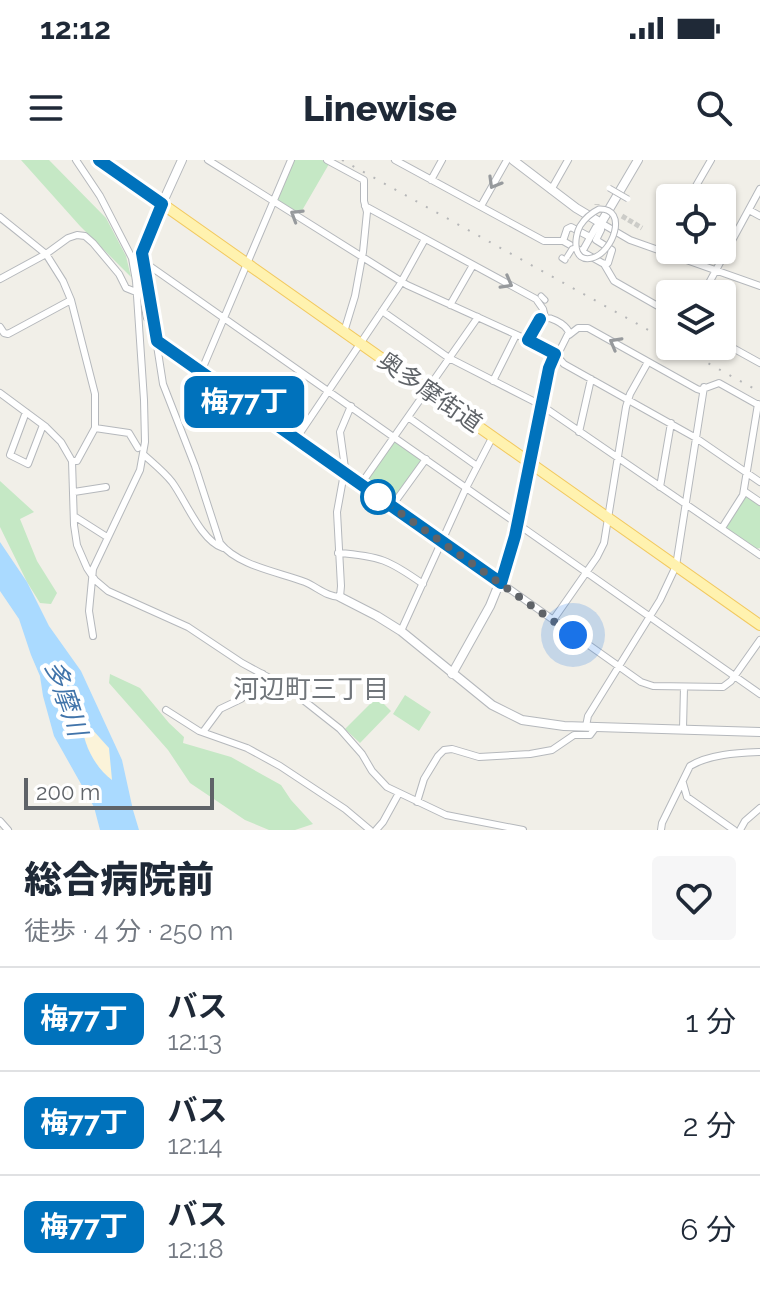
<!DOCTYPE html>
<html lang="ja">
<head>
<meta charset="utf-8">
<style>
  body { margin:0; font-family:Raleway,"Noto Sans JP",sans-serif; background:#f6f6f7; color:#1f2937; height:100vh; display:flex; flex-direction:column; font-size:30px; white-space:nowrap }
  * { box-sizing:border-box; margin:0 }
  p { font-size:26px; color:#747a83 }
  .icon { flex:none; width:44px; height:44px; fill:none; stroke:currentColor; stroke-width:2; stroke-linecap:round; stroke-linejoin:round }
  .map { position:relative; height:670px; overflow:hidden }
  .panel { display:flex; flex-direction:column; background:#fff; flex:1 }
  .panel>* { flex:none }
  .badge { padding:0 16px; border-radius:12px; font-size:28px; line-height:52px }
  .buttons { position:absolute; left:656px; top:24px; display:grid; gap:16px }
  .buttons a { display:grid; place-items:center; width:80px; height:80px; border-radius:8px; background:#fff; box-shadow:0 2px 6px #0004; font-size:40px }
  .scale { position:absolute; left:24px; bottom:20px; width:190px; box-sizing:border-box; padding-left:8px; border:4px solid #5f6368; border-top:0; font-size:22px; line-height:28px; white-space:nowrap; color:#5f6368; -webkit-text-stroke:6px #fff; paint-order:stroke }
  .you { position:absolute; width:40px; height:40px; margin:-20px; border:6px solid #fff; border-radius:50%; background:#1a73e8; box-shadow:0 0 0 12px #1a73e833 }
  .map>.badge { position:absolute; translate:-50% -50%; box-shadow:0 0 0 4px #fff }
  .round { display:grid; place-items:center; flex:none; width:84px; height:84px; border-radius:8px; background:#f6f6f7 }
  .overview { display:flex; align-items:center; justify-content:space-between; height:136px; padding:0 24px }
  h1 { font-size:38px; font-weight:800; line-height:60px }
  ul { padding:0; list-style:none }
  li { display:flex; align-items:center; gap:24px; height:104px; padding:0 24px; border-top:2px solid #e0e1e3 }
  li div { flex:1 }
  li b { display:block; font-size:30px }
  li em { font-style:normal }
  li .badge { min-width:88px; font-weight:700; text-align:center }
  .status { display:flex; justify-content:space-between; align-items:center; height:56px; padding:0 40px; background:#fff; direction:ltr }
  .status svg { height:22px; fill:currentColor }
  header { display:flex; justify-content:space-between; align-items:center; height:104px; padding:0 24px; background:#fff; font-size:36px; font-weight:800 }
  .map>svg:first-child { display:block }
  .green { fill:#c5e8c5 }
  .sand { fill:#fbf3d9 }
  .water { fill:#aadaff; fill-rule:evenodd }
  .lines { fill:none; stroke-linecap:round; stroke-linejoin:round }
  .pedestrian-tunnel { stroke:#ccccc8; stroke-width:5; stroke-dasharray:5 2.5; stroke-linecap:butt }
  .pedestrian-casing { stroke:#b5b8bc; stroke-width:7 }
  .minor-casing { stroke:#b5b8bc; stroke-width:8 }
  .tertiary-casing { stroke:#b5b8bc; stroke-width:10 }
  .primary-casing { stroke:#f2c960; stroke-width:12 }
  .pedestrian { stroke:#fff; stroke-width:5 }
  .minor { stroke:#fff; stroke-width:6 }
  .tertiary { stroke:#fff; stroke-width:8 }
  .primary { stroke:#fff2af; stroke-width:10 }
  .rail { stroke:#b6b7b8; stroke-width:2; stroke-dasharray:2 10; stroke-linecap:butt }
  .pedestrian-bridge-casing { stroke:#b5b8bc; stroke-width:7; stroke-linecap:butt }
  .pedestrian-bridge { stroke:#fff; stroke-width:5 }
  .oneway { stroke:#979a9d }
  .line-casing { stroke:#fff; stroke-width:18 }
  .line { stroke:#0072bc; stroke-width:12 }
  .walk { stroke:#5f6368; stroke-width:8; stroke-dasharray:0 14.4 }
  .stop-dot { fill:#fff; stroke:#0072bc; stroke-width:4 }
  .labels { text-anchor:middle; stroke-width:8; stroke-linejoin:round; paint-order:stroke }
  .street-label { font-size:24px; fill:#5f6368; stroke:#fff }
  .neighbourhood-label { font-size:26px; fill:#70757a; stroke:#fff }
  .water-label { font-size:26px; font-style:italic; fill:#4174aa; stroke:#fff }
</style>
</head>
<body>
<div class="status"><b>12:12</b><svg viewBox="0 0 49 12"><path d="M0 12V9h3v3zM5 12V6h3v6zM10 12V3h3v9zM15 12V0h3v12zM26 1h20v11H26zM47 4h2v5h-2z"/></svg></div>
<header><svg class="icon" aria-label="menu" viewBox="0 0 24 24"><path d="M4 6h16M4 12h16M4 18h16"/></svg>Linewise<svg class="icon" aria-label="search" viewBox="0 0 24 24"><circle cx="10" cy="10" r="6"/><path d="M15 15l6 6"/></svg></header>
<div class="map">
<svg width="760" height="670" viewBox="0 0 760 670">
  <rect width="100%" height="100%" fill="#f1efe8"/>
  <path class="green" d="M21 0H49L106 58 126 96 131 117 80 66Z
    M294 0H322L329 4 300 54 278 40V38Z
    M393 282H396L421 299V302L394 341H391L366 324V321Z
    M0 321 34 352 20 359 37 401 57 433 51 444 40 443 27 422 0 367Z
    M749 336 760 344V388L756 389 727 369 726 366 746 337Z
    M110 514 140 528 169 563 184 577 183 583 231 597 281 625 291 640 313 664 295 670H269L245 660 190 623 168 590 109 523Z
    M405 535 431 552 419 571 393 554Z
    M377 537 391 551 360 583 345 569Z"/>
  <path class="sand" d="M81 557 109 588 113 621C93 606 82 581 81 557Z"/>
  <path class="water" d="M0 382 27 422 49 466 81 511 122 600 133 650 139 670H100L94 647 54 576 43 536 40 516 31 495 19 459 0 431ZM82 558 109 588 112 620C94 607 81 580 82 558Z"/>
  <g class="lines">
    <path class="pedestrian-tunnel" d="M597 44V45
      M622 56 642 68"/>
    <defs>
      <path id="pedestrian" d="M562 98 565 100
        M541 136 545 140"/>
      <path id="minor" d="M76 0 100 36 132 98 136 121 144 240 145 282 140 310 93 409 89 451 93 476
        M208 0 407 125 528 180 555 194 564 204 696 278 760 322
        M327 0 364 20V41L367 52 363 92 355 136 344 172
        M395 0 544 81H563
        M431 20 442 0
        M551 30 568 0
        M689 38 711 0
        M162 44 142 93 144 102 163 224 195 306 220 383C238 406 279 412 305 422 317 427 327 437 340 437L341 426 337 352 345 308 340 272 351 246
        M365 46 536 139 543 149 545 157
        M481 46 507 0
        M749 50 760 56
        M0 57 46 94 63 121 71 140 95 234V268L77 301H72
        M601 63 630 80 760 126
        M590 77 571 67 567 69 563 81 604 104 608 103 612 90 596 80 601 70V63
        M659 90 670 72
        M582 92 596 67 601 63
        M144 102 760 534
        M604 104 614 121 670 153
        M0 119 46 94 68 78 77 75 85 76 93 83 119 114 126 128 136 132
        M136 121 141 124 147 158 154 165
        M703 134 760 29
        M450 145 473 105
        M382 151 449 198 541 245 760 395
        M0 167 4 173 8 174 71 140
        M569 175 578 168H588L697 229 700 230 719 223 760 246
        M528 180 540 159C549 155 564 163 569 172L560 190 555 194
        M722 182 760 203
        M201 212 291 0
        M493 221 516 175
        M0 233 46 267 61 282 72 301 74 365 77 385 87 408 95 420 108 431 188 467 242 503 288 528 340 569 362 594 372 611 387 627 446 655 523 670
        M26 252 10 295 28 304 43 265
        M408 257 477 306
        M95 268 129 273 138 288
        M579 272 591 219
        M296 279 399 126 425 79
        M144 295C154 304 164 312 172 322 186 341 201 381 223 388
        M361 324 478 157
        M660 327 671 263
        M744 331 760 342
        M74 332 106 327
        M392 346 426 299
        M74 356 107 377
        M722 368 743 335 758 244
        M338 393C380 396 389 400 423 424
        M501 423 641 522 653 526 723 527 731 521 760 480
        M553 460 597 397 604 383 626 247 630 234 648 202
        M401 471 466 328 493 276
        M166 550 199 571 247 588 280 606 345 649 370 670
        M586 566 588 556 660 440 676 406 704 227
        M683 569 684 527
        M203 572 220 549 241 539 248 533 263 514
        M683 623 687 637 734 670
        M417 642 424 619 438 596 444 590 452 589 479 597 530 594 552 590 574 575H590L596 567
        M0 661 8 670
        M376 670 383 662 399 633
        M661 670 662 663 690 606C710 594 737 593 760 592
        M740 670 745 661 760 648"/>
      <path id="tertiary" d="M513 0 576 48 601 63 638 0
        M162 44 182 0
        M157 181 501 423
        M340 437 377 456 401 471 492 545 522 560 564 566 760 572
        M452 514 490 446 510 397 550 203 555 194"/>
      <path id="primary" d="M100 0 760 465"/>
    </defs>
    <use href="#pedestrian" class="pedestrian-casing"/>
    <use href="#minor" class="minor-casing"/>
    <use href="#tertiary" class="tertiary-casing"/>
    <use href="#primary" class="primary-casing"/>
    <use href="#pedestrian" class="pedestrian"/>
    <use href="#minor" class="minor"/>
    <use href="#tertiary" class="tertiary"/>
    <use href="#primary" class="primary"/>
    <path class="rail" d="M342 0 670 182
      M677 186 760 232"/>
    <defs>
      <path id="pedestrian-bridge" d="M609 28 628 39
        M599 49C629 48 613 93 592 98 572 103 574 77 580 66 585 58 591 53 599 49Z
        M567 97 572 89 576 88"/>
    </defs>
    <use href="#pedestrian-bridge" class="pedestrian-bridge-casing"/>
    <use href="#pedestrian-bridge" class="pedestrian-bridge"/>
  </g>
  <defs><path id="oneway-chevron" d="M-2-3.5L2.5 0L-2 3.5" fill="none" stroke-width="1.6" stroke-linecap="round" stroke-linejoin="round" transform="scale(2)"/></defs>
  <g class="oneway">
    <use href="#oneway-chevron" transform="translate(494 23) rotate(120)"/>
    <use href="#oneway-chevron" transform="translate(296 55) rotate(-148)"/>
    <use href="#oneway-chevron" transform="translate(507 123) rotate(29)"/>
    <use href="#oneway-chevron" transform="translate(615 183) rotate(-151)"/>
  </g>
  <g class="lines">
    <defs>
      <path id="line" d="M99 0 162 44 142 93 157 181 501 423 515 376 549 208 555 194 528 180 540 159"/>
    </defs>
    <use href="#line" class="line-casing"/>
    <use href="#line" class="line"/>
    <path class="walk" d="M378 337 573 475"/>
  </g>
  <circle class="stop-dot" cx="378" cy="337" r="16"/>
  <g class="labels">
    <g class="street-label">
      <text transform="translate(430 232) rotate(35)" y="8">奥多摩街道</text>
    </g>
    <g class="neighbourhood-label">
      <text x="311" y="538">河辺町三丁目</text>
    </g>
    <g class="water-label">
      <text transform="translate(66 538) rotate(71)" y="9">多摩川</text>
    </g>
  </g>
</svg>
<div class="buttons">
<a><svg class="icon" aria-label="locate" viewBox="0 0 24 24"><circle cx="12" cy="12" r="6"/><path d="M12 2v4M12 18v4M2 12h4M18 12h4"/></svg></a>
<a><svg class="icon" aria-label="layers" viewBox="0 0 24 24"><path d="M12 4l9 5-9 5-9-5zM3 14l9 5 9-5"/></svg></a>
</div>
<div class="scale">200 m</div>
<div class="you" style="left:573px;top:475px"></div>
<b class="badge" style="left:244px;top:242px;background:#0072bc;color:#fff">梅77丁</b>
</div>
<section class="panel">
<div class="overview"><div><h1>総合病院前</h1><p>徒歩 · 4 分 · 250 m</p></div><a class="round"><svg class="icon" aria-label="heart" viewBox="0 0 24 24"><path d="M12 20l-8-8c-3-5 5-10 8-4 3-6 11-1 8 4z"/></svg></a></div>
<ul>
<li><span class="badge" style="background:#0072bc;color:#fff">梅77丁</span><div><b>バス</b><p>12:13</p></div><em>1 分</em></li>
<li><span class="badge" style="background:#0072bc;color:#fff">梅77丁</span><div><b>バス</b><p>12:14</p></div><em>2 分</em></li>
<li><span class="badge" style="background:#0072bc;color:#fff">梅77丁</span><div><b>バス</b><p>12:18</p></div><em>6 分</em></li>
</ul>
</section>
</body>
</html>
